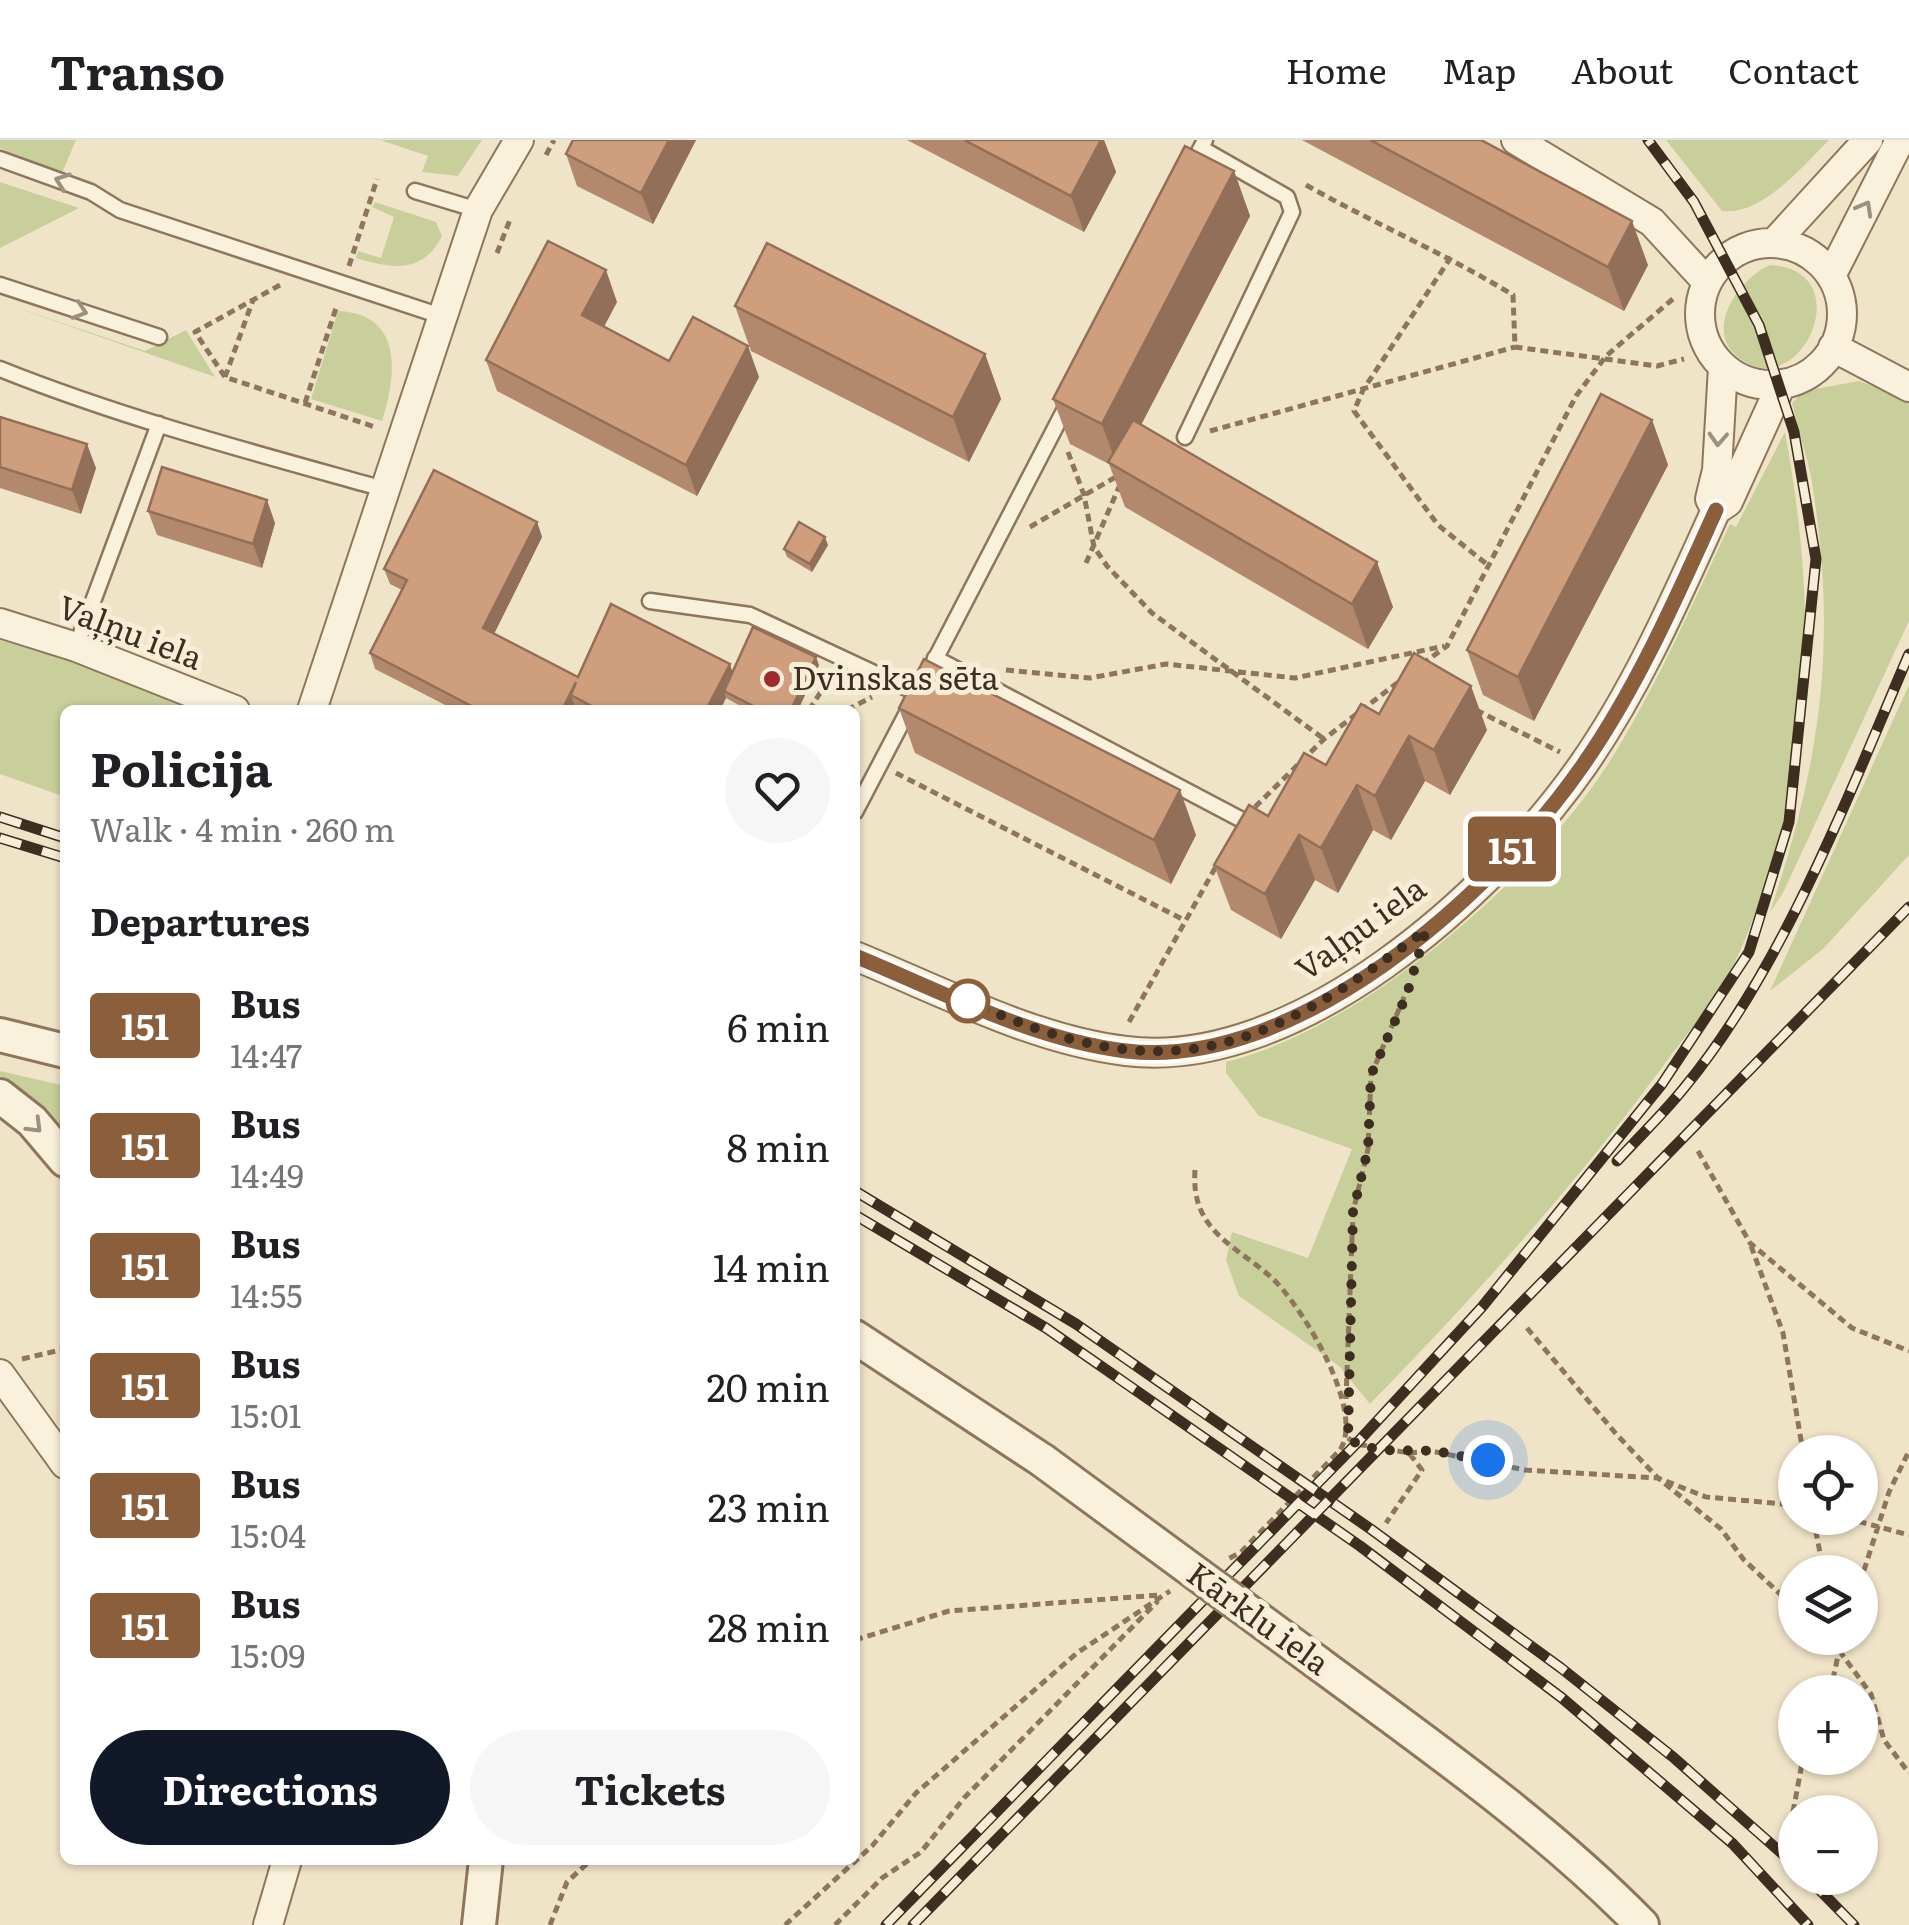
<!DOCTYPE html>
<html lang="en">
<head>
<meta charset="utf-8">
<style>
  body { margin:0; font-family:Literata,serif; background:#f6f6f6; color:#202124; height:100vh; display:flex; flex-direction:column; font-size:38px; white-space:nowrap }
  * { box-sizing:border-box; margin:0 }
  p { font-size:32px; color:#757577 }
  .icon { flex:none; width:55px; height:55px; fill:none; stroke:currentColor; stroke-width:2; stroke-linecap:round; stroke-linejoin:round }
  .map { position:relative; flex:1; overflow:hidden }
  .drawer { position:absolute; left:60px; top:565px; width:800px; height:1160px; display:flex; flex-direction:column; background:#fff; border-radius:15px; box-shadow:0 2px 8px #0004 }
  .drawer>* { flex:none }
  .badge { padding:0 20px; border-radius:8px; font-size:35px; line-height:65px }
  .controls { position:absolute; left:1778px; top:1295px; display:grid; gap:20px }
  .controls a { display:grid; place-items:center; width:100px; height:100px; border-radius:50%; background:#fff; box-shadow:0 2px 8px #0004; font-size:50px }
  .you { position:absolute; width:50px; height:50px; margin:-25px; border:8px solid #fff; border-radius:50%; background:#1a73e8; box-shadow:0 0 0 15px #1a73e833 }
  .map>.badge { position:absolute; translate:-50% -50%; box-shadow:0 0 0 5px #fff }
  h2 { padding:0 30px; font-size:38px; line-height:90px }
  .round { display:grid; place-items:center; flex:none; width:105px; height:105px; border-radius:52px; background:#f6f6f6 }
  .summary { display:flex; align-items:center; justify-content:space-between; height:170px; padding:0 30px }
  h1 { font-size:48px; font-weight:700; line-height:75px }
  .button { display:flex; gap:20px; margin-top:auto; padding:20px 30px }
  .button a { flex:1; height:115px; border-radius:60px; background:#111827; color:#fff; font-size:40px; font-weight:700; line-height:115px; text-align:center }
  .button a+a { background:#f6f6f6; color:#202124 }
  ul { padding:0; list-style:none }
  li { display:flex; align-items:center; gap:30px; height:120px; padding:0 30px }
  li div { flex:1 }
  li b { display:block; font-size:38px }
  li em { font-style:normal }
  li .badge { min-width:110px; font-weight:700; text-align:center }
  header { display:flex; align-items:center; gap:60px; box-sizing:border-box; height:140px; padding:0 50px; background:#fff; border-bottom:2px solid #e0e0e0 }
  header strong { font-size:48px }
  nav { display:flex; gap:55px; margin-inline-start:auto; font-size:35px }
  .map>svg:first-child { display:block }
  .green { fill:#c9cf9b }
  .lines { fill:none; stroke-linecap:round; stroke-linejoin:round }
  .service-casing { stroke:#8d765c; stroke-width:19 }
  .minor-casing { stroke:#8d765c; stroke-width:32 }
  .tertiary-casing { stroke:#8d765c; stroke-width:38 }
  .path { stroke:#8d765c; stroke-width:5; stroke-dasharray:8 5; stroke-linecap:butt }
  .service { stroke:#faf1dc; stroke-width:14 }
  .minor { stroke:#faf1dc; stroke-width:28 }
  .tertiary { stroke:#faf1dc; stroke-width:32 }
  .rail-casing { stroke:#3d2e20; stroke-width:11 }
  .rail { stroke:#f7eed8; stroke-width:8; stroke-dasharray:22; stroke-linecap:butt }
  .tertiary-bridge-casing { stroke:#8d765c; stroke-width:38; stroke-linecap:butt }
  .tertiary-bridge { stroke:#faf1dc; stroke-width:32 }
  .wall { fill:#b2896c }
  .shaded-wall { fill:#916f58 }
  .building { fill:#cf9f7d; stroke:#916f58; stroke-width:2.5 }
  .oneway { stroke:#9c907e }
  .line-casing { stroke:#fff; stroke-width:22 }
  .line { stroke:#8b5e3c; stroke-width:15 }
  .walk { stroke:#3d2e20; stroke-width:10; stroke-dasharray:0 18 }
  .poi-dot { fill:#9e2a2b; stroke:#f7eed8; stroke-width:4 }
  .stop-dot { fill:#fff; stroke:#8b5e3c; stroke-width:5 }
  .labels { text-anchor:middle; stroke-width:10; stroke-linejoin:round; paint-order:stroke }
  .street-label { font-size:32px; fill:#3d2e20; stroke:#f7eed8 }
  .poi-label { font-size:32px; fill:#3d2e20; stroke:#f7eed8; text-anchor:start }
</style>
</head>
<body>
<header>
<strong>Transo</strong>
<nav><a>Home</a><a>Map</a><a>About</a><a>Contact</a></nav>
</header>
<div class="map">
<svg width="1909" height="1785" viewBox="0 0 1909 1785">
  <rect width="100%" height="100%" fill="#f0e4c8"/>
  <path class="green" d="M0 0H76L62 33 0 8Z
    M380 0H482L458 36 422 32 428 16Z
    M1666 0H1829C1803 26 1762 76 1722 71Z
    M0 42 79 68 0 108Z
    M375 62 436 82 442 96C423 134 392 129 356 118L358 111 381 118 394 77 372 67Z
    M1770 125C1859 130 1804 257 1745 222 1699 196 1737 139 1770 125Z
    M0 162 145 211 186 190 215 237Z
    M338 171C405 174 396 237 382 281L311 259Z
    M1859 241 1909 259V481L1783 753 1770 772C1822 618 1838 498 1811 337 1806 313 1798 288 1792 263L1804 251Z
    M1785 292C1819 476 1815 647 1736 820 1719 857 1687 893 1663 926 1575 1046 1474 1157 1370 1264L1339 1226 1239 1156 1226 1120 1232 1092 1308 1118 1352 1009 1259 976 1226 933V922C1362 889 1540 735 1613 616 1659 542 1693 462 1730 384L1736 387Z
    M0 500 96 530 194 570H65V657L0 634Z
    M1909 545V715L1823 809 1770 851Z
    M0 931 65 946V995L49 975 0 936Z"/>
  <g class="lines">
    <defs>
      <path id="service" d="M0 19 91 52 120 70 441 176
        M1190 29 1205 0
        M415 51 478 70
        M0 145 159 197
        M0 229C125 279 255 313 384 349
        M1185 297 1292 72 1287 57 1201 8
        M650 461 750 475 917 553
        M76 507 159 284
        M935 518 1242 680
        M925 539 1067 265
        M855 672 910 567"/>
      <path id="minor" d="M1516 0 1652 82 1707 142
        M1774 103 1868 0
        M1700 174a71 71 0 1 1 142 0a71 71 0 1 1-142 0Z
        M1831 136 1900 0
        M1833 207 1909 247
        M1716 370 1710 359 1717 330 1723 227
        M0 483 76 507 235 570
        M312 570 478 70 519 0
        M855 816C942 851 1033 900 1126 911 1296 932 1493 754 1583 625 1638 546 1677 456 1716 370L1728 362 1781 245
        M0 1234 65 1324
        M268 1785 287 1720"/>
      <path id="tertiary" d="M0 895 65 911
        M0 956 32 981 65 1020
        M855 1197 1042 1320
        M1318 1523C1429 1605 1545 1686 1642 1785
        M479 1785 486 1720"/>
    </defs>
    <use href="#service" class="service-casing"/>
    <use href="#minor" class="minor-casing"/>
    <use href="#tertiary" class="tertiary-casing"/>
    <path class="path" d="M546 15 554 0
      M1306 45C1375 84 1446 114 1513 155L1515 207 1657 226 1684 219
      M497 113 511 77
      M1451 117 1363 250 1354 271 1438 385 1489 426
      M349 126 377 39
      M280 145 195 192 225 237 375 287
      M225 237 253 160
      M305 263 337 165
      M1210 291 1515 207
      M1068 312 1084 355 1094 407 1107 426 1152 473 1324 599
      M1030 387 1119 335
      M1086 423 1119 347
      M1422 524 1447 506 1576 256 1606 216 1674 158
      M1006 530 1090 538 1166 524 1295 538 1444 506
      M809 570 832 535
      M847 570 872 557
      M1476 570 1560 612
      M896 633 1184 780
      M1255 667 1324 599 1401 540
      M1129 882 1219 721
      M1698 1011 1750 1103 1852 1188 1909 1211
      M1195 1030C1190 1095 1242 1107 1277 1143 1306 1174 1365 1271 1340 1310L1241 1412 1228 1419
      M1751 1106 1783 1193 1803 1312
      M1527 1188 1617 1295 1658 1338 1721 1389 1744 1420 1795 1468
      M22 1219 65 1209
      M1346 1259 1353 1072 1368 1009 1371 935 1411 841
      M1348 1298 1356 1304 1409 1313 1422 1330 1386 1383
      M1409 1313 1431 1311 1525 1330 1658 1338 1706 1357 1795 1365
      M1813 1378 1824 1432
      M1846 1378 1909 1395
      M1860 1443 1889 1352 1909 1311
      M1826 1498 1836 1507
      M1836 1498 1838 1509 1871 1554 1884 1600 1909 1633
      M855 1500 949 1471 1160 1455
      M1830 1552 1842 1498
      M1793 1672 1803 1618
      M550 1785 567 1742 591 1720
      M785 1785 872 1706 916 1653 1077 1513 1170 1451
      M835 1785 882 1738 921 1712 964 1658 1158 1461"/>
    <use href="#service" class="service"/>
    <use href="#minor" class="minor"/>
    <use href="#tertiary" class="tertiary"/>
    <defs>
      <path id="rail" d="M0 677 65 698
        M0 698 65 718
        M1617 1021C1639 997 1663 974 1684 948 1783 828 1848 656 1909 514
        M855 1051 1076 1184 1372 1390 1561 1528 1673 1617 1795 1725
        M855 1075 1046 1188 1360 1406 1562 1558 1733 1704 1808 1785
        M1808 1738 1854 1785
        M886 1785 1356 1304 1482 1167 1662 944 1749 812 1789 682 1816 419 1794 292 1759 185 1694 62 1648 0
        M913 1785 1909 767"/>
    </defs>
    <use href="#rail" class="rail-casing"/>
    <use href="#rail" class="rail"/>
    <defs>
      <path id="tertiary-bridge" d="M1042 1320 1318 1523"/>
    </defs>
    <use href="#tertiary-bridge" class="tertiary-bridge-casing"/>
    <use href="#tertiary-bridge" class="tertiary-bridge"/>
  </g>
  <path class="wall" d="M696 0 653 84 577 46 566 14Z
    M907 0H1104L1116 32 1084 92Z
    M1302 0H1481L1648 125 1624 171Z
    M1234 31 1250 76 1141 285 1393 467 1368 509 1125 367 1109 324 1070 304 1053 259Z
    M617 162 604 186 669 221 759 237 697 356 497 251 486 220Z
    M735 166 985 214 1001 259 969 322 751 211Z
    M0 277 96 328 81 374 0 348Z
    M1652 280 1668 325 1534 581 1483 555 1467 510Z
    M148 371 275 383 262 428 157 395Z
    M537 382 542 397 494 494 578 537 733 532 819 525 798 570H748L726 558 720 570H455L375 529 370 513 402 450 390 444 384 429Z
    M828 405 812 432 787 417 784 409Z
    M899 568 1196 695 1171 744 915 613Z
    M1379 574 1487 590 1450 655 1425 641 1391 700 1373 690 1338 753 1315 740 1281 799 1231 770 1214 725 1326 625Z"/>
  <path class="shaded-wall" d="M669 0H696L653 84 641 53Z
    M1101 0H1104L1116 32 1084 92 1071 56Z
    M1234 31 1250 76 1118 329 1102 284Z
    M1632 81 1648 125 1624 171 1608 127Z
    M606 130 617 162 594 206 582 175Z
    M748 206 759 237 697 356 686 325Z
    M985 214 1001 259 969 322 953 277Z
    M1652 280 1668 325 1534 581 1518 537Z
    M87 304 96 328 81 374 72 350Z
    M267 360 275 383 262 428 253 404Z
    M537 382 542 397 489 504 483 488Z
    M825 397 828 405 812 432 810 424Z
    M1377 422 1393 467 1368 509 1352 464Z
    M816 517 819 525 798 570H791Z
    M730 524 735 540 724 551 726 558 720 570H706Z
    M576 542 571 555 576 570H562Z
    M1471 546 1487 590 1450 655 1434 610Z
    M1409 596 1425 641 1391 700 1375 656Z
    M1357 645 1373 690 1338 753 1321 708Z
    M1180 650 1196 695 1171 744 1154 700Z
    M1299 695 1315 740 1281 799 1265 754Z"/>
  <path class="building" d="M573 0H669L641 53 566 14Z
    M964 0H1101L1071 56Z
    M1370 0H1481L1632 81 1608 127Z
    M1185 6 1234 31 1102 284 1053 259Z
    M548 101 606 130 582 175 669 221 693 177 748 206 686 325 486 220Z
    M767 103 985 214 953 277 735 166Z
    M1601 254 1652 280 1518 537 1467 510Z
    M0 277 87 304 72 350 0 327Z
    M1133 280 1377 422 1352 464 1108 322Z
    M162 327 267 360 253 404 148 371Z
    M434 330 537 382 483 488 578 537 611 464 730 524 706 570H599L571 555 576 542 562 570H479L370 513 407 440 384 429Z
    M799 382 825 397 810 424 784 409Z
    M753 487 816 517 791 570H761L724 551Z
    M1414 513 1471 546 1434 610 1409 596 1375 656 1357 645 1321 708 1299 695 1265 754 1214 725 1249 665 1268 676 1304 613 1326 625 1361 564 1379 574Z
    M924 519 1180 650 1154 700 899 568Z"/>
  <defs><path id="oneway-chevron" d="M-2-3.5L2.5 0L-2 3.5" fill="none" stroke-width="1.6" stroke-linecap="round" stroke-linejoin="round" transform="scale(2.5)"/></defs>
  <g class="oneway">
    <use href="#oneway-chevron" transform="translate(62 41) rotate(-160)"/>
    <use href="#oneway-chevron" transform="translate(1865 68) rotate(-61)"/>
    <use href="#oneway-chevron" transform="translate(80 171) rotate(18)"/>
    <use href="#oneway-chevron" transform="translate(1718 299) rotate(93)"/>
    <use href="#oneway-chevron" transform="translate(35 986) rotate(45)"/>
  </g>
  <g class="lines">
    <defs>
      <path id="line" d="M855 816C941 851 1033 900 1126 911 1296 931 1493 755 1583 625 1638 546 1677 456 1716 370"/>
    </defs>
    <use href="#line" class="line-casing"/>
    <use href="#line" class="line"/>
    <path class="walk" d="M968 861C1167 952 1260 914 1426 790L1407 854 1371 935 1368 1009 1353 1072 1348 1298C1370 1315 1407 1309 1433 1311 1451 1313 1469 1319 1488 1320"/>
  </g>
  <circle class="poi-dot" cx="772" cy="539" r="10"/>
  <circle class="stop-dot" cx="968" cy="861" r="20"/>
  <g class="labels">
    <g class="street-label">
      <text transform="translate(130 493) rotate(21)" y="11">Vaļņu iela</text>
      <text transform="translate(1361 789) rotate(-36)" y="11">Vaļņu iela</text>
      <text transform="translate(1258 1479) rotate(36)" y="11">Kārklu iela</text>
    </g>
    <g class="poi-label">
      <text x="792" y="550">Dvinskas sēta</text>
    </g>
  </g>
</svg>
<div class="controls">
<a><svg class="icon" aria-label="locate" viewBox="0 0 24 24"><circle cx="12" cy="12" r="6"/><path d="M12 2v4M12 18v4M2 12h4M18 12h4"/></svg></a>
<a><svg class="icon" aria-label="layers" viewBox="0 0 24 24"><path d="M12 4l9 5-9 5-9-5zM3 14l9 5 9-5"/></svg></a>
<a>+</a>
<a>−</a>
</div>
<div class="you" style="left:1488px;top:1320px"></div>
<b class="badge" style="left:1512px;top:709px;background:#8b5e3c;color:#fff">151</b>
<section class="drawer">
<div class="summary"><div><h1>Policija</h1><p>Walk · 4 min · 260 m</p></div><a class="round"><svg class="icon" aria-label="heart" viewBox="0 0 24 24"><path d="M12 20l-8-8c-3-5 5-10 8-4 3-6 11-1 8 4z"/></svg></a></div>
<h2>Departures</h2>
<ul>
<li><span class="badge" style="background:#8b5e3c;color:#fff">151</span><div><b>Bus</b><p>14:47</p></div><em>6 min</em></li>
<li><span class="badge" style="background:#8b5e3c;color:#fff">151</span><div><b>Bus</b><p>14:49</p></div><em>8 min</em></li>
<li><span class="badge" style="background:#8b5e3c;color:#fff">151</span><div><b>Bus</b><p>14:55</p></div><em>14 min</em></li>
<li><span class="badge" style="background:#8b5e3c;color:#fff">151</span><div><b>Bus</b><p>15:01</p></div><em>20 min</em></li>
<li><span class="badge" style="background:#8b5e3c;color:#fff">151</span><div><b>Bus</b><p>15:04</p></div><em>23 min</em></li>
<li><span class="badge" style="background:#8b5e3c;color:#fff">151</span><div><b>Bus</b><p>15:09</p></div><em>28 min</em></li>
</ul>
<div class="button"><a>Directions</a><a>Tickets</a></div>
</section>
</div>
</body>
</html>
